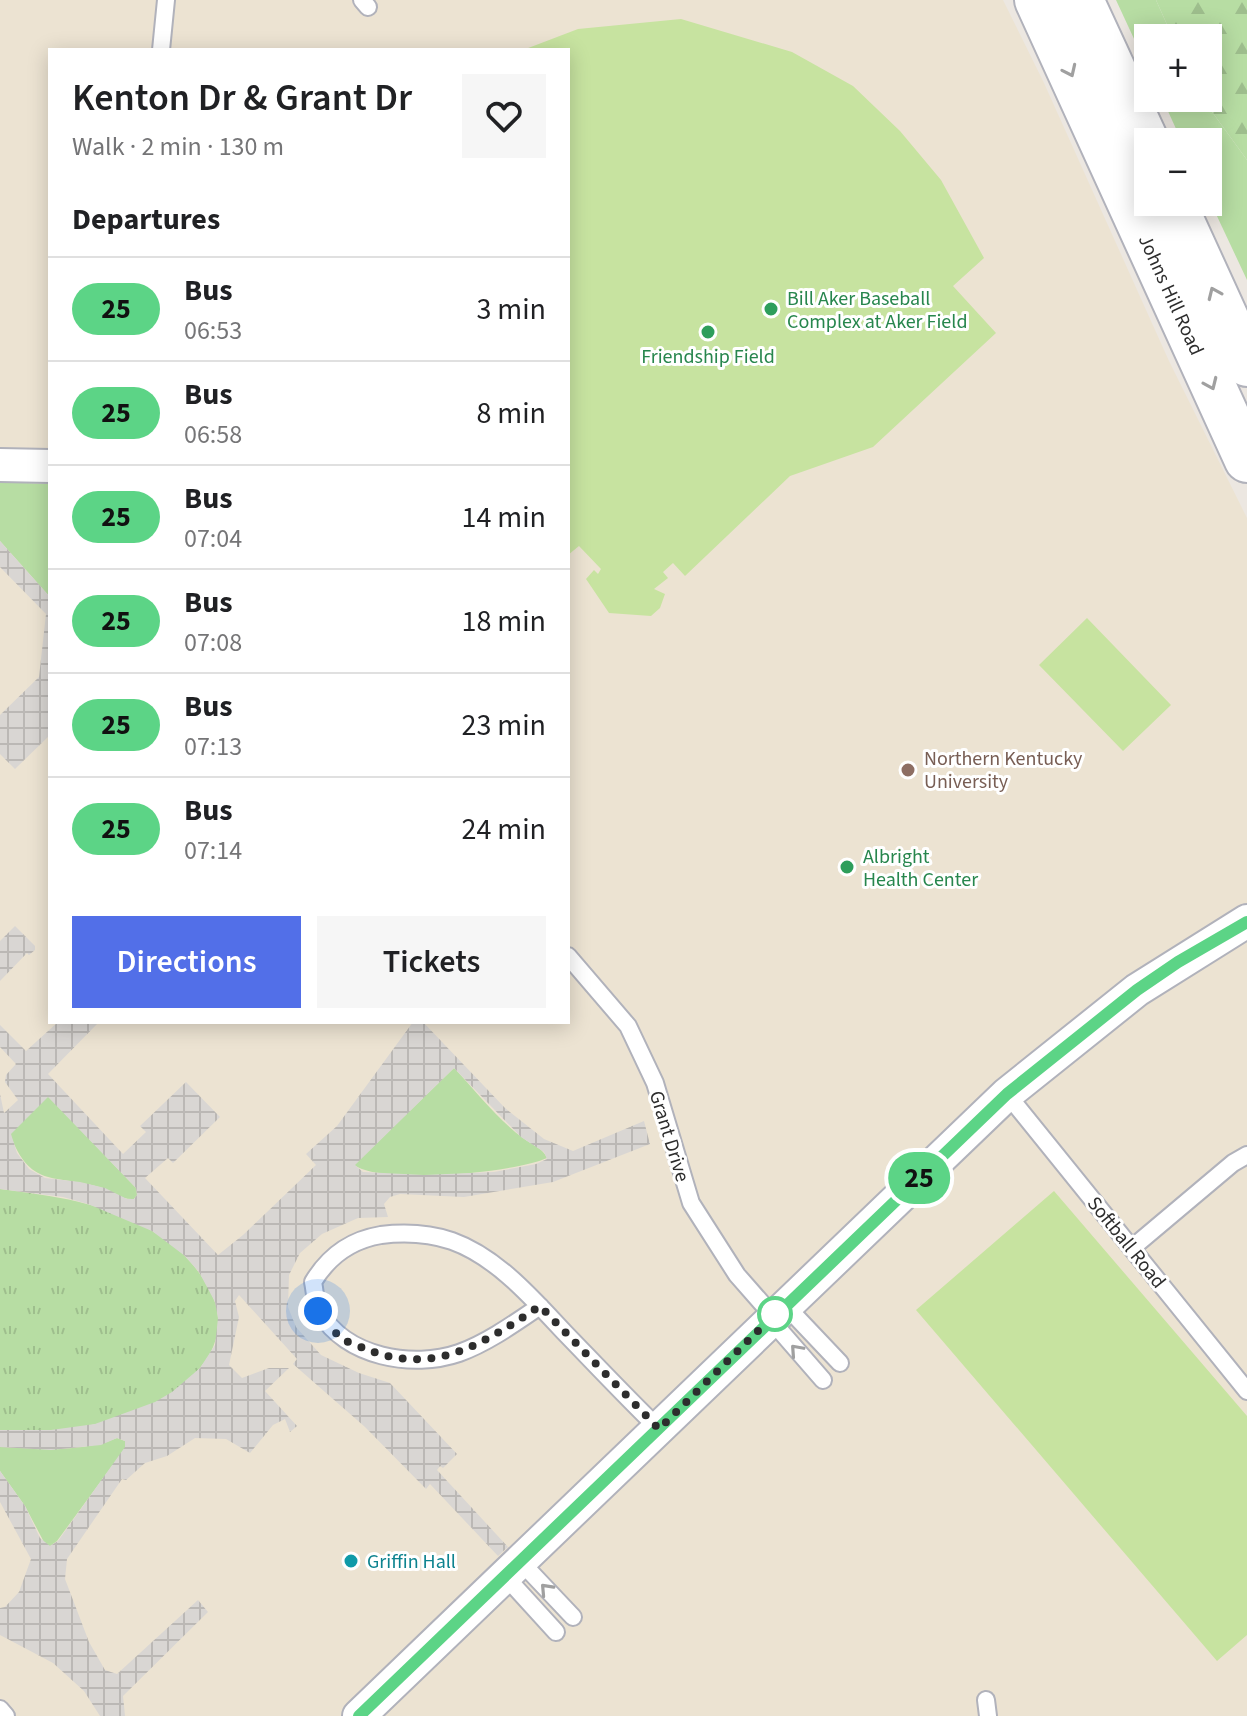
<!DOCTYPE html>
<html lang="en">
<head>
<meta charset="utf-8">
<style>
  body { margin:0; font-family:"Source Sans 3",sans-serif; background:#f6f6f6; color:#202124; height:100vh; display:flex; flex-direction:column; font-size:30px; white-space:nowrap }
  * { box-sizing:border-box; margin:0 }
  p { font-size:26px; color:#757577 }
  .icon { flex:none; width:44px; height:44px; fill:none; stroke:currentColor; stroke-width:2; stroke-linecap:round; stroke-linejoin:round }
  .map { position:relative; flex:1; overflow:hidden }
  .side { position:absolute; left:48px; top:48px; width:522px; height:976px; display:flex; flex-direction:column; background:#fff; border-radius:0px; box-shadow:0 4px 20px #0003 }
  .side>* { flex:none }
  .badge { padding:0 16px; border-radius:26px; font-size:28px; line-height:52px }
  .buttons { position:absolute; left:1134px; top:24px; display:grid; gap:16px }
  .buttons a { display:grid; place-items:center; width:88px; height:88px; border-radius:0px; background:#fff; box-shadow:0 4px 20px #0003; font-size:40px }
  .you { position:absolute; width:40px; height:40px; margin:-20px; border:6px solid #fff; border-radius:50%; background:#1a73e8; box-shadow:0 0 0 12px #1a73e833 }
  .map>.badge { position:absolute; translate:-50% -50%; box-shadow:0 0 0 4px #fff }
  h2 { padding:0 24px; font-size:30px; line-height:72px }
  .round { display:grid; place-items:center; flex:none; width:84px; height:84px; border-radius:0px; background:#f6f6f6 }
  .head { display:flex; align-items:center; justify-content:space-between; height:136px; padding:0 24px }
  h1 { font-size:38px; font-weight:600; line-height:60px }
  .button { display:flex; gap:16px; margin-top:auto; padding:16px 24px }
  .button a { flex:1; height:92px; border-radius:0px; background:#526fe8; color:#fff; font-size:32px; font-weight:600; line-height:92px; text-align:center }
  .button a+a { background:#f6f6f6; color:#202124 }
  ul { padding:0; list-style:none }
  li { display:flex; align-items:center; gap:24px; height:104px; padding:0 24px; border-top:2px solid #e0e0e0 }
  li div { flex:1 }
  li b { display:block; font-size:30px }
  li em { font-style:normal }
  li .badge { min-width:88px; font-weight:700; text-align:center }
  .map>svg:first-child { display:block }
  .education { fill:#ece3d2; fill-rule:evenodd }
  .grass { fill:#b7dda3 }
  .forest { fill:url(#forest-firs) }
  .park { fill:url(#park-tufts) }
  .pitch { fill:#c7e3a0 }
  .plaza { fill:url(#plaza-grid); fill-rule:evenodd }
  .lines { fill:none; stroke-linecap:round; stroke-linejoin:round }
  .lane-casing { stroke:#b1b2bb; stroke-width:20 }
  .street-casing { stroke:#b1b2bb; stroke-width:36 }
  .secondary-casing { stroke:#b1b2bb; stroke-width:48 }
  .lane { stroke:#fff; stroke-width:16 }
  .street { stroke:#fff; stroke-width:32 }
  .secondary { stroke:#fff; stroke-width:44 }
  .oneway { stroke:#a0a0a0 }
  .line-casing { stroke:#fff; stroke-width:18 }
  .line { stroke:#5cd486; stroke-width:12 }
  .walk { stroke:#2d2d2d; stroke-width:8; stroke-dasharray:0 14.4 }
  .leisure-dot { fill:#2e9e5b; stroke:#fff; stroke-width:3 }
  .education-dot { fill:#8d6e63; stroke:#fff; stroke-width:3 }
  .stop-dot { fill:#fff; stroke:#5cd486; stroke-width:4 }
  .culture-dot { fill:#0f9aa8; stroke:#fff; stroke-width:3 }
  .labels { text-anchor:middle; stroke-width:6; stroke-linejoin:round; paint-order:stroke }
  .street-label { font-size:20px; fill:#2d2d2d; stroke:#fff }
  .leisure-label { font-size:20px; fill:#27864d; stroke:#fff; text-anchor:start }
  .education-label { font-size:20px; fill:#785e54; stroke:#fff; text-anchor:start }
  .culture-label { font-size:20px; fill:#0d838f; stroke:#fff; text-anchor:start }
</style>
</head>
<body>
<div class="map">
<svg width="1247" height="1716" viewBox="0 0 1247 1716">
  <defs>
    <pattern id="forest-firs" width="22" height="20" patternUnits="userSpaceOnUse" patternTransform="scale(2)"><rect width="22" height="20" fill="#b7dda3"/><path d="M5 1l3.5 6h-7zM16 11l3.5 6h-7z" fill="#9ebe8d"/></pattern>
    <pattern id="park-tufts" width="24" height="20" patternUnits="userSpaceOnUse" patternTransform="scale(2)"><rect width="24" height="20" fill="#b7dda3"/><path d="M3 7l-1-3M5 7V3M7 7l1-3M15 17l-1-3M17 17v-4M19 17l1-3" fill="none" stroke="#9ebe8d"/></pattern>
    <pattern id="plaza-grid" width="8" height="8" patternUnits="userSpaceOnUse" patternTransform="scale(2)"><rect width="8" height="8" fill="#d9d6d3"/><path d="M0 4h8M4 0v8" fill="none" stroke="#bbb8b5"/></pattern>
  </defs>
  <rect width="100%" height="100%" fill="#ece7e1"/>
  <path class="education" d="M0 0H1003L1044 83 1169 361 1247 518V1716H0ZM50 50H568V1022H50Z"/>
  <path class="grass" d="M1116 0H1156L1173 38H1148V69Z
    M1162 98H1202L1247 160V280L1208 197V142H1182Z
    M0 482 50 484V597L0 541Z
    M454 1068C476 1091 497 1119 523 1138 532 1145 543 1148 547 1158 515 1173 381 1185 354 1165Z
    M48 1096 136 1188 137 1195 134 1199C121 1200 112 1191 99 1187 53 1174 30 1188 10 1134Z
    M117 1438 125 1441 126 1447 57 1541 50 1546 45 1544 25 1506 0 1471V1447C38 1449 81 1453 117 1438Z"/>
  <path class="forest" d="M1156 0H1247V160L1202 98H1208V38H1173Z"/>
  <path class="park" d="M0 1189C53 1196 105 1202 152 1231 178 1246 201 1269 213 1297 222 1318 219 1341 206 1360 163 1420 69 1436 0 1430Z"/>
  <path class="pitch" d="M681 19 792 52 853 86 900 131 941 180 984 258 953 286 996 333 873 447 790 476 685 576 673 563 663 572 668 578 654 589 665 594 660 608 651 616 609 613 586 579 594 570 598 574 601 569 579 546 568 555V50H523L578 29Z
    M1087 618 1171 705 1123 751 1039 665Z
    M1054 1191 1247 1416V1635L1217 1661 916 1310Z"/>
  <path class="plaza" d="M0 541 50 597V735L15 769 0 754V715L39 677 46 614 0 567Z
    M15 926 35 946V950L29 955 27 953 0 981V941Z
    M58 1022H99L48 1074 123 1154 146 1132 140 1126 186 1082 220 1117 173 1163 168 1158 145 1178 218 1255 243 1235 316 1165 306 1154 337 1126 413 1022H423L505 1108 544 1139 573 1151 644 1121 650 1144 553 1182 464 1197 400 1194 390 1197 384 1204 388 1217 358 1218 322 1234 300 1253 289 1275 288 1307 296 1327 321 1355 359 1373 390 1383 457 1454 443 1468 440 1466 437 1470 508 1547 498 1556 430 1484 426 1489 365 1427 293 1364 297 1359 239 1295 235 1301 239 1317 229 1365 242 1378 269 1368H289L265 1391 297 1426 290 1432 285 1419 273 1425 250 1453 226 1439 195 1438 167 1456 145 1463 126 1480 122 1479 67 1559 65 1579 89 1642 105 1670 117 1674 198 1600 208 1612 123 1696 125 1716H100L84 1691 53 1663 0 1635V1608L5 1607 19 1592 31 1559 0 1502V1471L25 1506 40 1538 50 1546 58 1541 125 1447V1441L117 1438 101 1445 51 1450 0 1447V1430H51L95 1424 155 1402 172 1392 200 1368 215 1345 218 1318 215 1302 199 1272 185 1256 152 1231 88 1204 63 1197 0 1189V1094L4 1113 18 1100 5 1082 6 1075 16 1064 0 1047V1025L26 1051ZM454 1068 521 1137 544 1152 547 1159 536 1164 494 1172 424 1175 363 1172 355 1165ZM48 1097 136 1188 137 1195 134 1199H127L105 1188 80 1182 45 1178 29 1169 17 1153 11 1134Z"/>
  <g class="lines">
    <defs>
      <path id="lane" d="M362 0 368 7
        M161 50 166 0
        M568 956 628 1026 655 1083 691 1203 737 1275 773 1316
        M1007 1094 1247 1391
        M1132 1248 1233 1163 1247 1155
        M785 1305 840 1363
        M540 1306C515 1323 487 1343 459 1353 413 1369 345 1357 320 1312 315 1304 315 1291 313 1282 328 1257 351 1240 381 1235 406 1232 428 1233 452 1241 497 1257 533 1299 565 1333 596 1365 627 1398 659 1429
        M770 1319 823 1380
        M520 1561 573 1617
        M505 1576 556 1632
        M986 1700 988 1716
        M0 1709 6 1716"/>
      <path id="street" d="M0 465 50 466
        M359 1716 1007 1094 1137 990 1247 921"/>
      <g id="secondary">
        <path id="s1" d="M1037 0 1247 460"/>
        <path d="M1081 0 1148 145"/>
        <path d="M1173 202 1247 364"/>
      </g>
    </defs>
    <use href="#lane" class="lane-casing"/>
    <use href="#street" class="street-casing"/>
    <use href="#secondary" class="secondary-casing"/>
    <use href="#lane" class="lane"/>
    <use href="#street" class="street"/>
    <use href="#secondary" class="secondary"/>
  </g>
  <defs><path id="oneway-chevron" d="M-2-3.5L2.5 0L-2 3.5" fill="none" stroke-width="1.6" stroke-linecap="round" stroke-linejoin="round" transform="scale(2)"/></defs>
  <g class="oneway">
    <use href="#oneway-chevron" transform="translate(1070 71) rotate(65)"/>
    <use href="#oneway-chevron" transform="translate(1214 293) rotate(-114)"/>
    <use href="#oneway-chevron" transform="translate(1211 384) rotate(66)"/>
    <use href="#oneway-chevron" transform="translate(796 1350) rotate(-132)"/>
    <use href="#oneway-chevron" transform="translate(546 1589) rotate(-133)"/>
  </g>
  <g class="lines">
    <defs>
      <path id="line" d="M359 1716 1007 1094 1137 990 1178 962 1247 922"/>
    </defs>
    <use href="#line" class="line-casing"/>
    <use href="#line" class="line"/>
    <path class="walk" d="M318 1311C326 1319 333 1333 343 1339 349 1343 359 1346 366 1349 434 1377 484 1343 540 1306L659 1429 775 1314"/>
  </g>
  <g class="leisure-dot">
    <circle cx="771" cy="309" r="8"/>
    <circle cx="708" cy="332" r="8"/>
    <circle cx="847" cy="867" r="8"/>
  </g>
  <circle class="education-dot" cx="908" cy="770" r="8"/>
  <circle class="stop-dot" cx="775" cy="1314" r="16"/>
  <circle class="culture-dot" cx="351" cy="1561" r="8"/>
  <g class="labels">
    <g class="street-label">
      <text dy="7" stroke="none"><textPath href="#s1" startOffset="324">Johns Hill Road</textPath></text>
      <text transform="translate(670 1136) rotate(73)" y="7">Grant Drive</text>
      <text transform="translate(1127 1242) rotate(51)" y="7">Softball Road</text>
    </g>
    <g class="leisure-label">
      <text x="787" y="305">Bill Aker Baseball<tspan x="787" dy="23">Complex at Aker Field</tspan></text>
      <text x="708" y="363" text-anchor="middle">Friendship Field</text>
      <text x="863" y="863">Albright<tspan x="863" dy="23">Health Center</tspan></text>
    </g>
    <g class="education-label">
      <text x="924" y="765">Northern Kentucky<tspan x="924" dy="23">University</tspan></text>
    </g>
    <g class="culture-label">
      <text x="367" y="1568">Griffin Hall</text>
    </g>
  </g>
</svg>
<div class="buttons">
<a>+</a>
<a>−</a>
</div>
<div class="you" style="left:318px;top:1311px"></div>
<b class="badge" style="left:919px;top:1178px;background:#5cd486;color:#111">25</b>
<section class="side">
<div class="head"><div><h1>Kenton Dr &amp; Grant Dr</h1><p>Walk · 2 min · 130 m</p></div><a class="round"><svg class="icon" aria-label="heart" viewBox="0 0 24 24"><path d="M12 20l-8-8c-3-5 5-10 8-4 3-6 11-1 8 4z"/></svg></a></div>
<h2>Departures</h2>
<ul>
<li><span class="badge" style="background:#5cd486;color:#111">25</span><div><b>Bus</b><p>06:53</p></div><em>3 min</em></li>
<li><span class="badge" style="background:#5cd486;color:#111">25</span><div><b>Bus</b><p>06:58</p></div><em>8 min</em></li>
<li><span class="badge" style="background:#5cd486;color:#111">25</span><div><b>Bus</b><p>07:04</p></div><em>14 min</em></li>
<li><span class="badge" style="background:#5cd486;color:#111">25</span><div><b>Bus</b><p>07:08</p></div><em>18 min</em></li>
<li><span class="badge" style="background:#5cd486;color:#111">25</span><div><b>Bus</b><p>07:13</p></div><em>23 min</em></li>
<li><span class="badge" style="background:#5cd486;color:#111">25</span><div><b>Bus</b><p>07:14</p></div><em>24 min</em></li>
</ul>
<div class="button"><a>Directions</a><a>Tickets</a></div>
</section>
</div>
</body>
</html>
